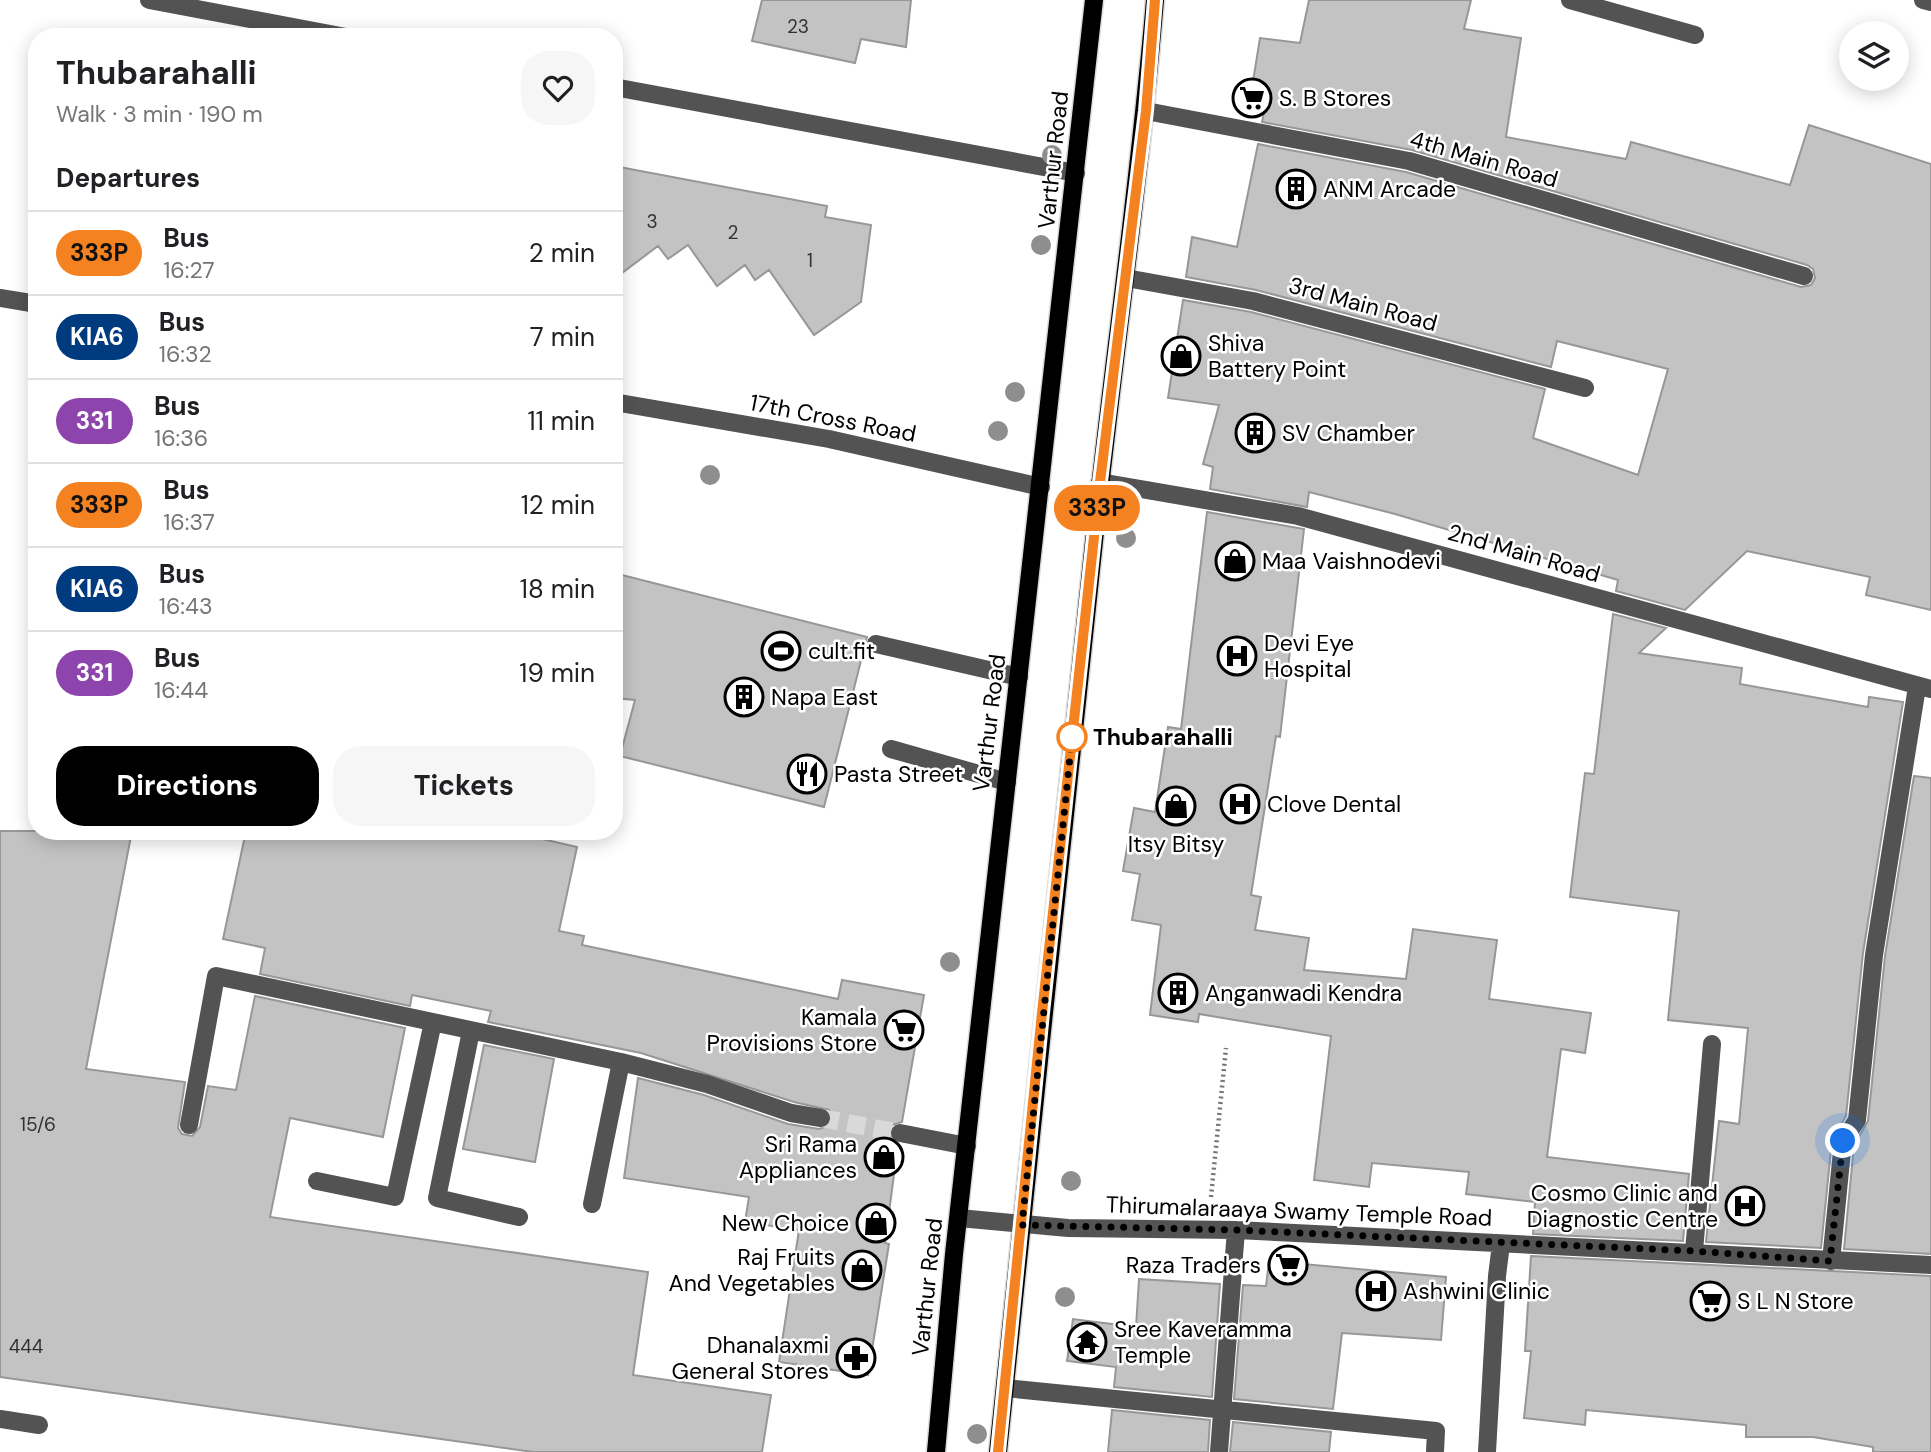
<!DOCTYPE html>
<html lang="en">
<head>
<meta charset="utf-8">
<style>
  body { margin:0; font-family:"DM Sans",sans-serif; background:#f6f6f6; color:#202124; height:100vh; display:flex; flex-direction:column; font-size:26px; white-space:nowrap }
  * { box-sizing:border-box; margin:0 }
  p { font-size:23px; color:#757577 }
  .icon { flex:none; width:38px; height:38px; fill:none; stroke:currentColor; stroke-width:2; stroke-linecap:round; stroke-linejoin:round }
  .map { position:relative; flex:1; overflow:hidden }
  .details { position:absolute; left:28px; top:28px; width:595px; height:812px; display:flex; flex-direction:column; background:#fff; border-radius:28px; box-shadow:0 4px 18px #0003 }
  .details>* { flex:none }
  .badge { padding:0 14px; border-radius:23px; font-size:24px; line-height:46px }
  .tools { position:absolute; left:1839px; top:21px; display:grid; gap:14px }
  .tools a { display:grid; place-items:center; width:70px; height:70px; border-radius:50%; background:#fff; box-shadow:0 4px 18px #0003; font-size:35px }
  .you { position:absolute; width:35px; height:35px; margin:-18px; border:5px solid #fff; border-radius:50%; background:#1a73e8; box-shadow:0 0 0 10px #1a73e833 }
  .map>.badge { position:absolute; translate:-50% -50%; box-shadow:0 0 0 4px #fff }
  h2 { padding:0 28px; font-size:26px; line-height:63px }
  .round { display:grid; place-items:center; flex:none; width:74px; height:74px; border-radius:28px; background:#f6f6f6 }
  .head { display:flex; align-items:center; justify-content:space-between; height:119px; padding:0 28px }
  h1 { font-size:33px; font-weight:700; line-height:52px }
  .button { display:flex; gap:14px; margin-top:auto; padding:14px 28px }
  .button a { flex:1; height:80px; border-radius:28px; background:#000; color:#fff; font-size:28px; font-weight:700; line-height:80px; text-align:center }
  .button a+a { background:#f6f6f6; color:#202124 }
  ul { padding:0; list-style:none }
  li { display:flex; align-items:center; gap:21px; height:84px; padding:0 28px; border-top:2px solid #e0e0e0 }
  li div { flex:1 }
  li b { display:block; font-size:26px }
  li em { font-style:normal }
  li .badge { min-width:77px; font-weight:700; text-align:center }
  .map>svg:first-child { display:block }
  .building { fill:#c3c3c3; stroke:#979797; stroke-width:2 }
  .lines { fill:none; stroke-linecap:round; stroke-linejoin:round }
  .minor-tunnel { stroke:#d9d9d9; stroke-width:18; stroke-dasharray:18 9; stroke-linecap:butt }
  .major-casing { stroke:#dbdbdb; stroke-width:21 }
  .path { stroke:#757575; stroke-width:4.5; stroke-dasharray:2 3.5; stroke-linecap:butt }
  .minor { stroke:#535353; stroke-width:18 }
  .major { stroke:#000; stroke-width:18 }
  .tree { fill:#8e8e8e }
  .line-casing { stroke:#fff; stroke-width:16 }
  .line { stroke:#f58220; stroke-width:10 }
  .walk { stroke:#000; stroke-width:7; stroke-dasharray:0 12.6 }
  .stop-dot { fill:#fff; stroke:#f58220; stroke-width:3.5 }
  .labels { text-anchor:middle; stroke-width:5; stroke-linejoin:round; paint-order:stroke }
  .number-label { font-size:19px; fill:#313131 }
  .poi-label { font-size:23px; fill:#000; stroke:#fff; text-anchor:start }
  .street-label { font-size:23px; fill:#000; stroke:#fff }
  .stop-label { font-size:23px; font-weight:bold; fill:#000; stroke:#fff; text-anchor:start }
</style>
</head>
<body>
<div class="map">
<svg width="1931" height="1452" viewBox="0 0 1931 1452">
  <rect width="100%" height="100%" fill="#fff"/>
  <path class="building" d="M762 0H911L906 47 861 39 855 63 752 41Z
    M1309 0H1471L1464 29 1521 38 1506 137 1626 159 1631 142 1790 185 1809 125 1931 164V610L1866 595 1870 577 1747 551 1685 610 1616 591 1618 580 1395 514 1309 492 1307 507 1210 489 1213 467 1203 464 1219 405 1168 398 1183 300 1251 312 1545 389 1533 438 1638 475 1668 369 1557 341 1551 367 1256 290 1186 277 1192 237 1237 247 1258 144 1406 172 1801 287 1811 285 1815 278 1813 269 1807 265 1412 150 1262 122 1265 109 1249 106 1260 38 1300 43Z
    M614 166 827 206 825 217 871 225 861 302 814 335 769 270 755 280 745 265 717 286 688 245 668 259 658 246 614 279Z
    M1207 512 1304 529 1280 737 1276 736 1251 895 1261 897 1255 930 1309 938 1304 970 1406 979 1413 929 1497 940 1489 999 1591 1013 1585 1053 1561 1049 1547 1157 1689 1174 1683 1241 1533 1234 1535 1202 1466 1194 1469 1172 1372 1163 1369 1187 1314 1180 1331 1036 1199 1014 1198 1022 1150 1015 1161 925 1132 920 1140 874 1123 871 1134 808 1155 812 1168 727 1181 729Z
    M614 573 867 637 824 807 620 756 635 700 614 698Z
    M1613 614 1666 628 1639 653 1742 668 1740 684 1868 707 1869 697 1903 702 1863 953 1846 1116 1832 1140 1821 1248 1706 1242 1719 1121 1739 1124 1748 1028 1668 1020 1679 911 1570 897 1585 773 1594 774Z
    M1914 776 1931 778V1254L1844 1249 1854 1145 1868 1121 1885 956Z
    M0 831H132L86 1069 185 1082 178 1128 182 1134 192 1136 200 1127 208 1086 236 1090 255 996 405 1028 383 1137 290 1118 270 1217 648 1272 633 1375 771 1395 762 1452H533L0 1377Z
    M246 831H508L577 847 559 931 584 936 582 945 838 999 842 980 924 995 902 1122 892 1125 889 1132 892 1141 898 1144 885 1243 889 1244 868 1375 779 1362 799 1230 745 1222 749 1197 624 1178 638 1078 704 1095 788 1124 819 1129 830 1125 832 1115 829 1110 794 1102 641 1053 488 1022 491 1011 412 995 410 1006 260 974 265 948 223 939Z
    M484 1045 554 1059 535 1162 463 1149Z
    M1531 1256 1931 1276V1452H1873V1447L1813 1437H1746V1425L1586 1410 1585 1425 1524 1418 1531 1351H1525Z
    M1269 1261 1446 1277 1441 1340 1342 1333 1333 1409 1234 1399 1243 1285 1266 1286Z
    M1139 1279 1220 1284 1212 1397 1114 1387 1116 1367 1067 1361 1073 1319 1136 1327Z
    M1112 1410 1210 1420 1208 1452H1108Z
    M1233 1422 1331 1432 1329 1452H1230Z"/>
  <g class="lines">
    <path class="minor-tunnel" d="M821 1118 900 1133"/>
    <defs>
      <path id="major" d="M936 1452 954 1254 1094 0
        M998 1452C1031 1145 1061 839 1095 532 1114 355 1140 178 1155 0"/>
    </defs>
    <use href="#major" class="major-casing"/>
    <path class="path" d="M1211 1197 1226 1048"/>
    <path class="minor" d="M149 0 346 37
      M1570 0 1695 35
      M1923 0 1931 2
      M614 87 1076 173
      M1146 111 1409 161 1804 276
      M1126 278 1253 301 1585 388
      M0 298 37 304
      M614 402 829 439 1041 487
      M1100 482 1298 516 1931 689
      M876 644 1019 677
      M891 749 1007 782
      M471 1031 437 1198 519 1217
      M189 1125 216 976 621 1062 707 1084 791 1113 821 1118
      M900 1133 967 1146
      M317 1181 395 1197 433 1022
      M592 1204 621 1062
      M959 1218 1068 1228 1236 1230 1931 1265
      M1694 1251 1712 1044
      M1831 1261 1843 1141 1857 1120 1874 955 1917 687
      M1005 1388 1436 1431 1435 1452
      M0 1419 39 1425
      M1219 1452 1236 1230
      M1487 1452 1497 1276 1501 1244"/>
    <use href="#major" class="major"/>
  </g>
  <g class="tree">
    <circle cx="1052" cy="155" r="10"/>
    <circle cx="1041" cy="245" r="10"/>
    <circle cx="1015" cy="392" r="10"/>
    <circle cx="998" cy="431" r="10"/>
    <circle cx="710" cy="475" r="10"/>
    <circle cx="1126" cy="538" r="10"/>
    <circle cx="950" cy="962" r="10"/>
    <circle cx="1071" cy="1181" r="10"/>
    <circle cx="1065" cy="1297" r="10"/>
    <circle cx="977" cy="1434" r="10"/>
  </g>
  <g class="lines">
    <defs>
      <path id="line" d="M998 1452 1042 1013 1100 482 1146 111 1155 0"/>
    </defs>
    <use href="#line" class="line-casing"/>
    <use href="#line" class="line"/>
    <path class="walk" d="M1072 737 1022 1225 1236 1230 1694 1251 1830 1261 1843 1141"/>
  </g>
  <defs>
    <symbol id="supermarket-ring" viewBox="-11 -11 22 22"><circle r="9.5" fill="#fff" stroke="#000" stroke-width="1.5"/><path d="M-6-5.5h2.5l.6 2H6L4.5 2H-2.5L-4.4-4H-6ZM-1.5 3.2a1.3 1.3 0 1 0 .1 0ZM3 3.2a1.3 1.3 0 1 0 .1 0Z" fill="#000"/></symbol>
    <symbol id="building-ring" viewBox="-11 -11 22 22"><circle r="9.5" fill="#fff" stroke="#000" stroke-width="1.5"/><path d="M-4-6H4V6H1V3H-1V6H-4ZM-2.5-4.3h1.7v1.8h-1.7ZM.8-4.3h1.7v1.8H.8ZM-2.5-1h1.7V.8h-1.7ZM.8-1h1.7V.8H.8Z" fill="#000"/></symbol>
    <symbol id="shop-ring" viewBox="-11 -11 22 22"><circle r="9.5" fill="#fff" stroke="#000" stroke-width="1.5"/><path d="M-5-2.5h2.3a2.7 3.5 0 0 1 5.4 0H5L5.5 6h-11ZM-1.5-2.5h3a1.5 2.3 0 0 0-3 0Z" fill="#000"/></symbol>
    <symbol id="stadium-ring" viewBox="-11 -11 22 22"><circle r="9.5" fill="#fff" stroke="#000" stroke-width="1.5"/><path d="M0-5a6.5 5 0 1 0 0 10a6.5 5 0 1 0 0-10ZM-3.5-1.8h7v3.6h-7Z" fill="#000"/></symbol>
    <symbol id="hospital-ring" viewBox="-11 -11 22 22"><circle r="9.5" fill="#fff" stroke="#000" stroke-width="1.5"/><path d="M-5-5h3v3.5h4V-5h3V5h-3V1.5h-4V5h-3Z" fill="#000"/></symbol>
    <symbol id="restaurant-ring" viewBox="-11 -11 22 22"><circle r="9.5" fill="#fff" stroke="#000" stroke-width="1.5"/><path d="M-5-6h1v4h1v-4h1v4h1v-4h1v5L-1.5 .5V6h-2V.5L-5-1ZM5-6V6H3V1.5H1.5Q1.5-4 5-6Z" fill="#000"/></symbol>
    <symbol id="temple-ring" viewBox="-11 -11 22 22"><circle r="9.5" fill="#fff" stroke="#000" stroke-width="1.5"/><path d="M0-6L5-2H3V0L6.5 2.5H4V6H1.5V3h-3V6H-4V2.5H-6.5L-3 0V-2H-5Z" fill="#000"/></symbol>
    <symbol id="pharmacy-ring" viewBox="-11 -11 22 22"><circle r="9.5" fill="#fff" stroke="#000" stroke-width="1.5"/><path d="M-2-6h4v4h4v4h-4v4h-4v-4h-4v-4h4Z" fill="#000"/></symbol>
  </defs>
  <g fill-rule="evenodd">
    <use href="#supermarket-ring" x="1230" y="76" width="44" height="44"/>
    <use href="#building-ring" x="1274" y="167" width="44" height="44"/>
    <use href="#shop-ring" x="1159" y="334" width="44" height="44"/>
    <use href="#building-ring" x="1233" y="411" width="44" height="44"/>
    <use href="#shop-ring" x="1213" y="539" width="44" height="44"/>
    <use href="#stadium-ring" x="759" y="629" width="44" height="44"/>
    <use href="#hospital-ring" x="1215" y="634" width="44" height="44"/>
    <use href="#building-ring" x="722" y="675" width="44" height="44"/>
    <use href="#restaurant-ring" x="785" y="752" width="44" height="44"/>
    <use href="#hospital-ring" x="1218" y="782" width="44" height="44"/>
    <use href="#shop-ring" x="1154" y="784" width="44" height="44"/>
    <use href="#building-ring" x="1156" y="971" width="44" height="44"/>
    <use href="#supermarket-ring" x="882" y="1008" width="44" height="44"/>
    <use href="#shop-ring" x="862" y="1135" width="44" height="44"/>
    <use href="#hospital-ring" x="1723" y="1184" width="44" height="44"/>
    <use href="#shop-ring" x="854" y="1201" width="44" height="44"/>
    <use href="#supermarket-ring" x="1266" y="1243" width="44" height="44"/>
    <use href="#shop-ring" x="840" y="1248" width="44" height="44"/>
    <use href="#hospital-ring" x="1354" y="1269" width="44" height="44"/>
    <use href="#supermarket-ring" x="1688" y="1279" width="44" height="44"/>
    <use href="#temple-ring" x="1065" y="1320" width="44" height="44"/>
    <use href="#pharmacy-ring" x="834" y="1336" width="44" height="44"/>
  </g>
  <circle class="stop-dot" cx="1072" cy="737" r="14"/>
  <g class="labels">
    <g class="number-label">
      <text x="798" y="33">23</text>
      <text x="652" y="228">3</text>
      <text x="733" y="239">2</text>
      <text x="810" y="267">1</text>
      <text x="38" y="1131">15/6</text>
      <text x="26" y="1353">444</text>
    </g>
    <g class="poi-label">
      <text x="1279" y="106">S. B Stores</text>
      <text x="1323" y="197">ANM Arcade</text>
      <text x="1208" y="351">Shiva<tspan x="1208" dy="26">Battery Point</tspan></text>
      <text x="1282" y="441">SV Chamber</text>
      <text x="1262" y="569">Maa Vaishnodevi</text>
      <text x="1264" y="651">Devi Eye<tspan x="1264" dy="26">Hospital</tspan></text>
      <text x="808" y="659">cult.fit</text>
      <text x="771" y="705">Napa East</text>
      <text x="834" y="782">Pasta Street</text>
      <text x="1267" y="812">Clove Dental</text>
      <text x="1176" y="852" text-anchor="middle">Itsy Bitsy</text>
      <text x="1205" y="1001">Anganwadi Kendra</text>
      <text x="877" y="1025" text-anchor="end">Kamala<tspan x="877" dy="26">Provisions Store</tspan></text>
      <text x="857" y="1152" text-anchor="end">Sri Rama<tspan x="857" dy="26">Appliances</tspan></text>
      <text x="1718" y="1201" text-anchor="end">Cosmo Clinic and<tspan x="1718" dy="26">Diagnostic Centre</tspan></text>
      <text x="849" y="1231" text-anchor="end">New Choice</text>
      <text x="835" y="1265" text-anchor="end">Raj Fruits<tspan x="835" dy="26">And Vegetables</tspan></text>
      <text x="1261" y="1273" text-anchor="end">Raza Traders</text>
      <text x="1403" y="1299">Ashwini Clinic</text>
      <text x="1737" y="1309">S L N Store</text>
      <text x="1114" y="1337">Sree Kaveramma<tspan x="1114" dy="26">Temple</tspan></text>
      <text x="829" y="1353" text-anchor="end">Dhanalaxmi<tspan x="829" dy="26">General Stores</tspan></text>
    </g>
    <g class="street-label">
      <text transform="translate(1484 159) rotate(16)" y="8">4th Main Road</text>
      <text transform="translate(1053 160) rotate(-84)" y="8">Varthur Road</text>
      <text transform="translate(1363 304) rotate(15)" y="8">3rd Main Road</text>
      <text transform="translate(833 418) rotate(11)" y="8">17th Cross Road</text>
      <text transform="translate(1524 553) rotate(16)" y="8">2nd Main Road</text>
      <text transform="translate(989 723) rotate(-83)" y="8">Varthur Road</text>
      <text transform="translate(1299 1211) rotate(2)" y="8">Thirumalaraaya Swamy Temple Road</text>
      <text transform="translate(927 1287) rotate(-84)" y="8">Varthur Road</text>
    </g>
    <g class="stop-label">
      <text x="1093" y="745">Thubarahalli</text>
    </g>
  </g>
</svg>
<div class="tools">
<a><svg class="icon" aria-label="layers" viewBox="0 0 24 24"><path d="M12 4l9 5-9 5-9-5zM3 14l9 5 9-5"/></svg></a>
</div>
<div class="you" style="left:1843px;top:1141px"></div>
<b class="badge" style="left:1097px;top:508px;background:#f58220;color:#111">333P</b>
<section class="details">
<div class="head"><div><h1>Thubarahalli</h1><p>Walk · 3 min · 190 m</p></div><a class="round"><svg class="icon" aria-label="heart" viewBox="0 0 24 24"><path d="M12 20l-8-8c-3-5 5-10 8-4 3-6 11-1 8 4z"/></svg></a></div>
<h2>Departures</h2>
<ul>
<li><span class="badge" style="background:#f58220;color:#111">333P</span><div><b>Bus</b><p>16:27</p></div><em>2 min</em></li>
<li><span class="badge" style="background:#003b80;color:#fff">KIA6</span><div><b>Bus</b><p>16:32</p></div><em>7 min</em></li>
<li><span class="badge" style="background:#8e44ad;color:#fff">331</span><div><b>Bus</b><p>16:36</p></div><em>11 min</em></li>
<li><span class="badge" style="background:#f58220;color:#111">333P</span><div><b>Bus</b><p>16:37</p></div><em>12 min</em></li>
<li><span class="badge" style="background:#003b80;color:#fff">KIA6</span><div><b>Bus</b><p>16:43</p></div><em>18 min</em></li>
<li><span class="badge" style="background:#8e44ad;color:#fff">331</span><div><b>Bus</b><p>16:44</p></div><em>19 min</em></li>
</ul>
<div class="button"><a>Directions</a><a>Tickets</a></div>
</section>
</div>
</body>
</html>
